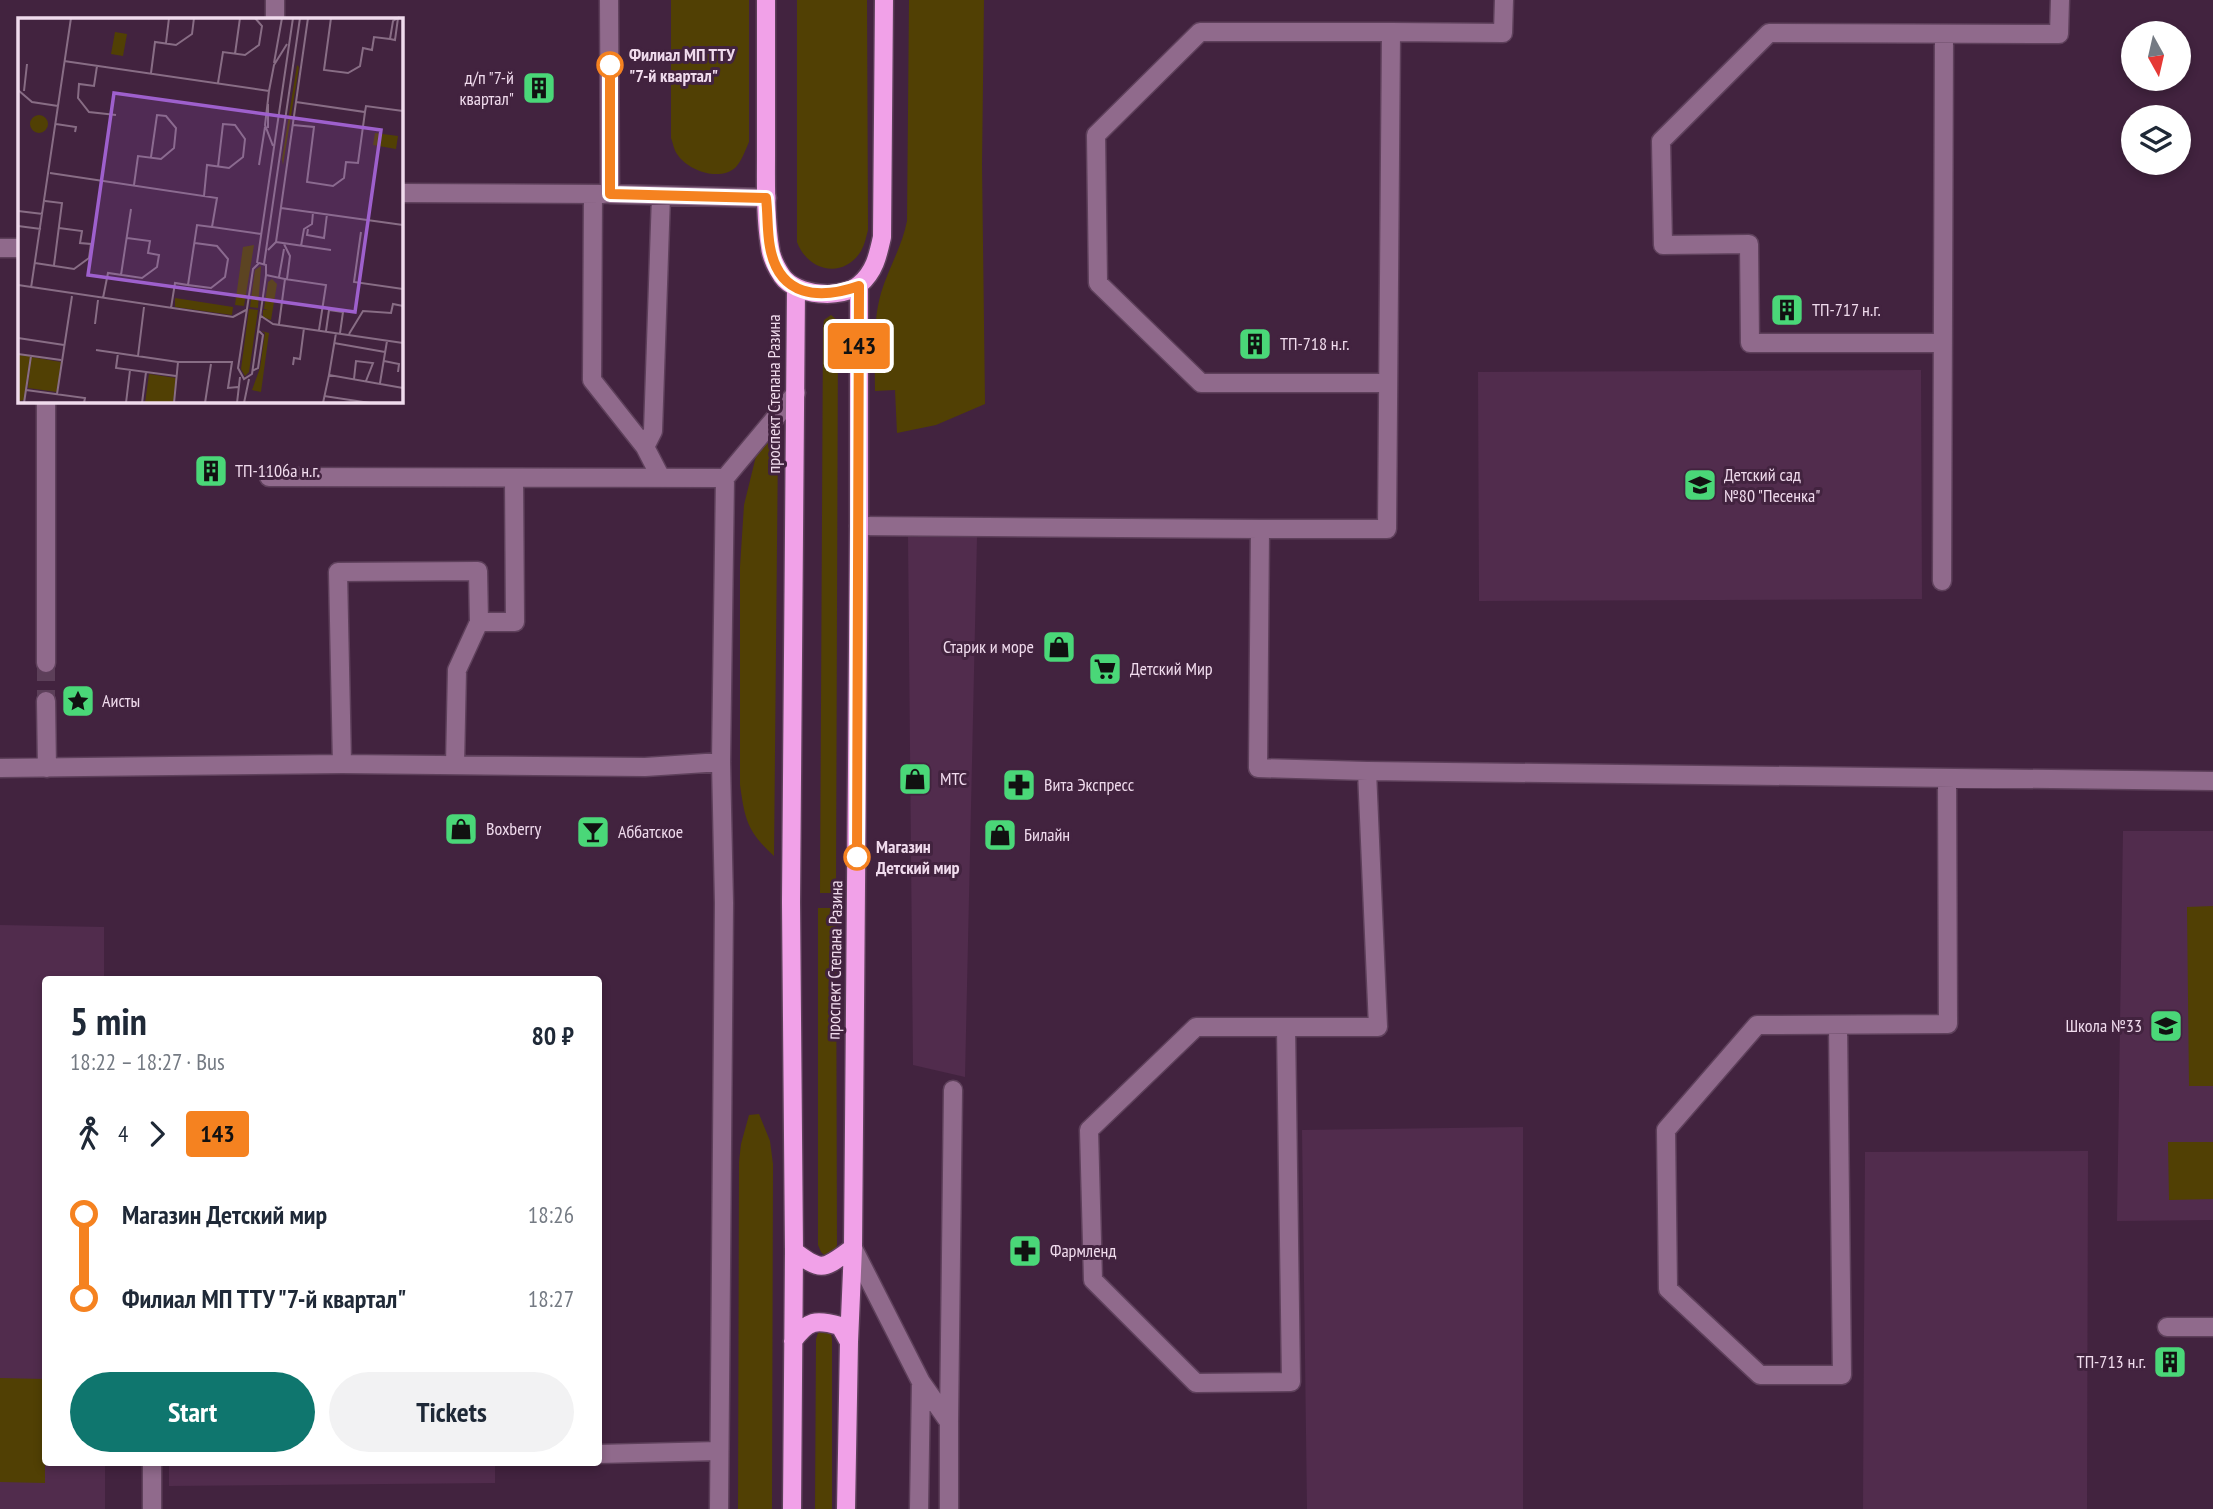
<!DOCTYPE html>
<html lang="en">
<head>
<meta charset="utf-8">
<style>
  body { margin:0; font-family:"PT Sans Narrow",sans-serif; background:#f2f2f3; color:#1f2937; height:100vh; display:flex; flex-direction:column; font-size:26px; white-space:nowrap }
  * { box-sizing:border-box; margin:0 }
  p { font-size:23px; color:#747a83 }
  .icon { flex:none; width:38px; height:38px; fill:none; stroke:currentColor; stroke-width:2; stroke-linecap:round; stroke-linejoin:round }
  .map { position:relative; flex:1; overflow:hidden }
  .details { position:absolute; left:42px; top:976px; width:560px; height:490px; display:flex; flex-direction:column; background:#fff; border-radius:7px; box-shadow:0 4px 10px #0003 }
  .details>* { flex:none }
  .badge { padding:0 14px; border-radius:5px; font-size:24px; line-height:46px }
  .needle { width:46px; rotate:172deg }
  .tools { position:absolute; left:2121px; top:21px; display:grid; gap:14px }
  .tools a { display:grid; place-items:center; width:70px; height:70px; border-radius:50%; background:#fff; box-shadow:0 4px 10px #0003; font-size:35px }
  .map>.badge { position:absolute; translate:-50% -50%; box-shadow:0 0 0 4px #fff }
  .legs { display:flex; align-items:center; gap:10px; height:77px; padding:0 28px; font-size:23px }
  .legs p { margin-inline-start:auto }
  .overview { display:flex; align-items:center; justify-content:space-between; height:119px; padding:0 28px }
  h1 { font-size:38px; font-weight:600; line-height:52px }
  .primary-button { display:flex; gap:14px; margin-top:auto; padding:14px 28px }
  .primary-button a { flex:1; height:80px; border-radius:42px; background:#0f766e; color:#fff; font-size:28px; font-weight:600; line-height:80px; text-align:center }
  .primary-button a+a { background:#f2f2f3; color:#1f2937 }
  ul { padding:0 28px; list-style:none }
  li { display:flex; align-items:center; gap:24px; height:84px; font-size:26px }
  li i { display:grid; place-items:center; width:10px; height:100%; margin:0 9px; background:currentColor }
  li i::after { content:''; width:18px; height:18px; margin:-9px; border:5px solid; border-radius:50%; background:#fff }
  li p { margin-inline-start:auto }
  li:first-child i { background:linear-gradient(#0000 50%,currentColor 0) }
  li:last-child i { background:linear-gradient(currentColor 50%,#0000 0) }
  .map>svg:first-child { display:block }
  .built { fill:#512c4d }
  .green { fill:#514004 }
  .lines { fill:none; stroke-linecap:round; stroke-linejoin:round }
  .minor-tunnel { stroke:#5c3f59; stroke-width:18; stroke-dasharray:18 9; stroke-linecap:butt }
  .minor-casing { stroke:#5e405b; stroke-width:21 }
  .major-casing { stroke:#5e405b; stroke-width:21 }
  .minor { stroke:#906a8c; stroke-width:18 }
  .major { stroke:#f1a1e8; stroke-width:18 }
  .line-1-casing { stroke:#fff; stroke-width:16 }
  .line-1 { stroke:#f58220; stroke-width:10 }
  .stop-1-dot { fill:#fff; stroke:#f58220; stroke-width:3.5 }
  .labels { text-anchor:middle; stroke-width:6; stroke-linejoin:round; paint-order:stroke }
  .stop-label { font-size:18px; font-weight:bold; fill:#f0dbed; stroke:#42233f; text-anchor:start }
  .poi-label { font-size:18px; fill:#f0dbed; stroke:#42233f; text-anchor:start }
  .street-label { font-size:18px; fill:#f0dbed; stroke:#42233f }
  .inset-road { fill:none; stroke:#886d85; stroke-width:2 }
  .view { fill:#9e60cd; fill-opacity:0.15; stroke:#9e60cd; stroke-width:3.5 }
  .inset-edge { fill:none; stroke:#f0dbed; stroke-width:3.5 }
</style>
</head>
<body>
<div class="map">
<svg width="2213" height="1509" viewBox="0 0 2213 1509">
  <rect width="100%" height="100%" fill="#42233f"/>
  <path class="built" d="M1921 370 1922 599 1479 601 1478 372Z
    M908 536 977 537 965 1077 913 1065Z
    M2123 831H2213V1220L2117 1221Z
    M0 925 104 927V980H46V1463H105V1509H0Z
    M1523 1127V1509H1307L1302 1130Z
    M2088 1151 2087 1509H1863L1865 1152Z
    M169 1463H495V1483L169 1486Z"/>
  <path class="green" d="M671 0H749V142C745 151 742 160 736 167 720 182 688 171 677 154 674 150 673 143 671 138Z
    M797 0H867L868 230C866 237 865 244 861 251 844 279 808 272 797 242Z
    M909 0H984L982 164 985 404 936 425 897 433 895 390 875 391C875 359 872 325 881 293 888 269 902 247 907 221Z
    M831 315 837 320 838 327 836 893H820L823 327 824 320Z
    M773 437 778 442 774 856C747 831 745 820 740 785V567L744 505 756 456 764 441Z
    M2213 906V1086H2189L2187 907Z
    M818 908H836L837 1245 834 1252 825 1256 821 1252 818 1245Z
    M759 1114 770 1141 773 1164 772 1509H738L739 1162 741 1144 749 1115Z
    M2168 1142H2213V1199L2169 1200Z
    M823 1331 831 1334 832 1339V1509H815L816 1339 818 1333Z
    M0 1378 45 1379V1483L0 1482Z"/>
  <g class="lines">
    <path class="minor-tunnel" d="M46 663V701"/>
    <defs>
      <path id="minor" d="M609 0 610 194 767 198
        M275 19V0
        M401 193 603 194
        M593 194 592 380 645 447 661 478
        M0 248H19
        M1943 343H1750L1749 244 1663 245 1661 141 1769 33 2059 34 2060 0
        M1387 383H1201L1098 283 1096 135 1200 32H1391
        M46 401V663
        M645 447 653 431 661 196
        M269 477 725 478
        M859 526 1260 529 1258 768 1367 771 2213 781
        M1260 529H1387L1391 32 1503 33 1504 0
        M1942 581 1944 34
        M46 701 47 768
        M342 764 338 572 478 571 479 622
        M455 765 457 670 479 622H515L514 478
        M0 768 342 764 645 767 721 762
        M1838 1025 1842 1375H1760L1668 1289 1666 1130 1757 1025 1948 1024 1947 779
        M1286 1027 1291 1382 1196 1383 1093 1280 1089 1130 1196 1027H1378L1367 771
        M853 1248 921 1382 949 1422V1509
        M2167 1327H2213
        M949 1422 953 1090
        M598 1454 719 1451
        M152 1463V1509
        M719 1509 724 903 721 762 725 478 796 393
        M919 1509 921 1382"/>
      <path id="major" d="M766 0C766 52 766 104 766 156 766 185 765 217 770 247 771 257 776 267 782 276 796 296 842 300 860 284 875 271 878 255 882 237L884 0
        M794 1251C824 1274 824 1268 853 1248
        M793 1341C808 1320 816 1319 840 1326L849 1342
        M792 1509 794 1251 791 902 796 288
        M846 1509 849 1342 853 1248 859 526V286"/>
    </defs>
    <use href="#minor" class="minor-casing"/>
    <use href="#major" class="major-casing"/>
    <use href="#minor" class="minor"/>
    <use href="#major" class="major"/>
  </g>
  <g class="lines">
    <defs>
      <path id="line-1" d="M610 65V194L766 198C768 214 767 232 770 247 779 297 819 300 859 286L857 857"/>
    </defs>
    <use href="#line-1" class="line-1-casing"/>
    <use href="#line-1" class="line-1"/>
  </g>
  <defs>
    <symbol id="building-square" viewBox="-11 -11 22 22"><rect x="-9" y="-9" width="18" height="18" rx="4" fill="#4ad778" stroke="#42233f"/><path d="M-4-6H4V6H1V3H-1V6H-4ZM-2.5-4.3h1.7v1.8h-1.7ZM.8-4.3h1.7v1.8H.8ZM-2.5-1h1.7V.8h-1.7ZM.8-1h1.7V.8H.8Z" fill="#111"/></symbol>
    <symbol id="school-square" viewBox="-11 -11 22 22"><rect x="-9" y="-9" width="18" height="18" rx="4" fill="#4ad778" stroke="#42233f"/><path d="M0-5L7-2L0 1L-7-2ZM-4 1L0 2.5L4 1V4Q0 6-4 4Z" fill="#111"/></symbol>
    <symbol id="shop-square" viewBox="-11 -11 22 22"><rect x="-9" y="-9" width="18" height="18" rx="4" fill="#4ad778" stroke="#42233f"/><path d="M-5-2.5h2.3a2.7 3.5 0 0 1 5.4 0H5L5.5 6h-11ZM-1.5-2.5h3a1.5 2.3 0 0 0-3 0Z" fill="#111"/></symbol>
    <symbol id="supermarket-square" viewBox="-11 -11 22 22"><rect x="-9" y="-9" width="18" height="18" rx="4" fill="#4ad778" stroke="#42233f"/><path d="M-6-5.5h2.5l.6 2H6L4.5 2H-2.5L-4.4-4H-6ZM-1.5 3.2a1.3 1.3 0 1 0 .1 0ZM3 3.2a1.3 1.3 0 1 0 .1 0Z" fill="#111"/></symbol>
    <symbol id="sight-square" viewBox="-11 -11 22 22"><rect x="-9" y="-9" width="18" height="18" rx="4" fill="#4ad778" stroke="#42233f"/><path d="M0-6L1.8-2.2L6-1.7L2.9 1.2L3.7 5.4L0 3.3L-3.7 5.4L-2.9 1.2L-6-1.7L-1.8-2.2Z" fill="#111"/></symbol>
    <symbol id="pharmacy-square" viewBox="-11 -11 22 22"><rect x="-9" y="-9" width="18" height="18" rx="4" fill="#4ad778" stroke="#42233f"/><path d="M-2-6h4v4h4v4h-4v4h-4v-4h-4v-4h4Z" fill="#111"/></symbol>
    <symbol id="bar-square" viewBox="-11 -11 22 22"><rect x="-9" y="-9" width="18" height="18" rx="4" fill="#4ad778" stroke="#42233f"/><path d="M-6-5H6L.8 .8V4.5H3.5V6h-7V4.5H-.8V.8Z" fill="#111"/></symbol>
  </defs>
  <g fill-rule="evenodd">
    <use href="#building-square" x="520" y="69" width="38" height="38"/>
    <use href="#building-square" x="1768" y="291" width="38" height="38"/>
    <use href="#building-square" x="1236" y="325" width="38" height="38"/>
    <use href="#building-square" x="192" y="452" width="38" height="38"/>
    <use href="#school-square" x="1681" y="466" width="38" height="38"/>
    <use href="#shop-square" x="1040" y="628" width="38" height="38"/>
    <use href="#supermarket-square" x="1086" y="650" width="38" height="38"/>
    <use href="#sight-square" x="59" y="682" width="38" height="38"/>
    <use href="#shop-square" x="896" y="760" width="38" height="38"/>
    <use href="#pharmacy-square" x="1000" y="766" width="38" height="38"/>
    <use href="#shop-square" x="442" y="810" width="38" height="38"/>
    <use href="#bar-square" x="574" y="813" width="38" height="38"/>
    <use href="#shop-square" x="981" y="816" width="38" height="38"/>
    <use href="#school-square" x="2147" y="1007" width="38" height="38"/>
    <use href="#pharmacy-square" x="1006" y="1232" width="38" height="38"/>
    <use href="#building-square" x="2151" y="1343" width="38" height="38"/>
  </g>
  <g class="stop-1-dot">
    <circle cx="610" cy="65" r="12"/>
    <circle cx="857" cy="857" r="12"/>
  </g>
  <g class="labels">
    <g class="stop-label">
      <text x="629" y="61">Филиал МП ТТУ<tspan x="629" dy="21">"7-й квартал"</tspan></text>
      <text x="876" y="853">Магазин<tspan x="876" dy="21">Детский мир</tspan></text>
    </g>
    <g class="poi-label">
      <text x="514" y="84" text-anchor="end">д/п "7-й<tspan x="514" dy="21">квартал"</tspan></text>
      <text x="1812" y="316">ТП-717 н.г.</text>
      <text x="1280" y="350">ТП-718 н.г.</text>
      <text x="235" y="477">ТП-1106а н.г.</text>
      <text x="1724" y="481">Детский сад<tspan x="1724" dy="21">№80 "Песенка"</tspan></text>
      <text x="1034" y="653" text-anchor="end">Старик и море</text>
      <text x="1130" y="675">Детский Мир</text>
      <text x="102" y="707">Аисты</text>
      <text x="940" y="785">МТС</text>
      <text x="1044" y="791">Вита Экспресс</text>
      <text x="486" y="835">Boxberry</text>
      <text x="618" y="838">Аббатское</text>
      <text x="1024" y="841">Билайн</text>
      <text x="2142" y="1032" text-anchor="end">Школа №33</text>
      <text x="1050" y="1257">Фармленд</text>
      <text x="2146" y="1368" text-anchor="end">ТП-713 н.г.</text>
    </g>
    <g class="street-label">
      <text transform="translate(774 394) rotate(-90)" y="6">проспект Степана Разина</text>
      <text transform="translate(835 960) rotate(-89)" y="6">проспект Степана Разина</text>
    </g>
  </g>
  <g transform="translate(18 18)">
    <rect width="385" height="385" fill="#42233f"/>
    <path d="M97 14 109 16 105 38 93 36ZM279 47 281 49 265 147 264 141ZM12 106a9 9 0 1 1 18 0a9 9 0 1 1-18 0ZM357 115 380 118 378 131 355 127ZM236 227 226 288 217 287 225 229ZM243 248 240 290 232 289 237 252ZM254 261 259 266 253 302 245 299V292H250L246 291 250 264ZM157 280 215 289 214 297 157 289ZM231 291 240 292 231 354 227 358 223 351ZM243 313 251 315 243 374 234 372 242 350 247 315ZM0 337 12 338 6 382 0 383ZM13 339 43 344 39 374 10 370ZM131 356 158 360 155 385H127Z" fill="#514004"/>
    <path class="inset-road" d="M313 0 306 52 330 55 342 48 345 30 354 32 356 19 372 21M380 0 377 22 372 21 375 3ZM148 25 151 0M217 36 222 0M46 43 251 73M256 45 264 0M79 48 76 68 61 66 60 80 71 94 98 97M133 55 137 24 158 27 174 16 176 0M200 65 205 34 227 37 241 27 244 8 237 0M0 72 14 84 40 88M6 73 9 46M278 84 347 94 348 88 385 93M250 86V110M38 106 58 109 57 114M275 107 296 109 289 164 315 168 326 160 328 144 340 145 347 94M255 128 247 107 251 73 256 47 269 26M241 147 247 109M32 155 199 180 194 209 243 216M116 167 120 138 143 141 156 130 158 110 148 98 139 97 133 139M186 178 189 147 211 150 225 139 227 121 217 107 205 106 200 149M27 183 44 185 36 247M263 190 385 207M0 193 25 196M0 208 23 211M290 211 289 217 306 220 309 196M343 214 336 264 385 271M258 224 313 232M266 226 272 238 269 261M283 228 286 211 294 206 295 194M250 232 258 224 290 0M17 245 56 251 71 240 73 226 62 225 64 213 41 210M239 245 275 0M241 245 248 247V257L234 356 226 361 220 350 235 251ZM246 246 282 0M103 257 113 191M248 257 267 261 261 306M261 259 266 231M267 261 308 267 301 312M0 267 215 299 228 292M170 267 193 270 207 259 210 241 199 228 177 225M13 270 53 0M85 280 90 255 124 260 139 249 141 237 130 235 132 223 109 220M153 290 157 265 170 267 179 207 194 209M243 298 255 306 385 325M77 306 80 282M308 313 311 292 325 294 322 315M318 315 311 357 385 370M331 316 345 293 373 295 375 286 385 288M0 320 46 327M316 325 367 334M78 332 160 344H214L210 370 220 369M100 335 98 350 158 358M0 336 43 342M120 338 126 289M366 343 381 346 380 354M275 347 276 340 282 341 286 310M234 353 240 350 245 317 241 313M336 361 338 343 355 345 348 363M362 365 369 323M8 372 67 380 66 385M39 376 54 278M306 378 352 385M6 385 13 338M108 385 112 352M124 385 128 354M156 385 160 344M187 385 193 346M219 385 222 359M226 385 231 361M305 385 311 357"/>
    <path class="view" d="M96 75 363 112 337 294 70 257Z"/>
    <rect width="385" height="385" class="inset-edge"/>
  </g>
</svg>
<div class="tools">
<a><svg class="needle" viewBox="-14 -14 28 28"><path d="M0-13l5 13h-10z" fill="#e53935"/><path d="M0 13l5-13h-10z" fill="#747a83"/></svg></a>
<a><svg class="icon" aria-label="layers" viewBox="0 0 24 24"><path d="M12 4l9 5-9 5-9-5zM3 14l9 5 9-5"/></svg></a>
</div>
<b class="badge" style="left:859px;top:346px;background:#f58220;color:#111">143</b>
<section class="details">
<div class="overview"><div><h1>5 min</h1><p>18:22 – 18:27 · Bus</p></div><b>80 ₽</b></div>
<div class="legs"><svg class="icon" aria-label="walk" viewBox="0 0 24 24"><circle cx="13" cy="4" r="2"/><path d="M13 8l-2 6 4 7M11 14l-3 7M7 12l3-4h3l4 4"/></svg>4<svg class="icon" aria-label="forward" viewBox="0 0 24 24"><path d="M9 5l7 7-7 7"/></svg><b class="badge" style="background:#f58220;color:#111">143</b></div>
<ul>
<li><i style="color:#f58220"></i><b>Магазин Детский мир</b><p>18:26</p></li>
<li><i style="color:#f58220"></i><b>Филиал МП ТТУ &quot;7-й квартал&quot;</b><p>18:27</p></li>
</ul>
<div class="primary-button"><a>Start</a><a>Tickets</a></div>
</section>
</div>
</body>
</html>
